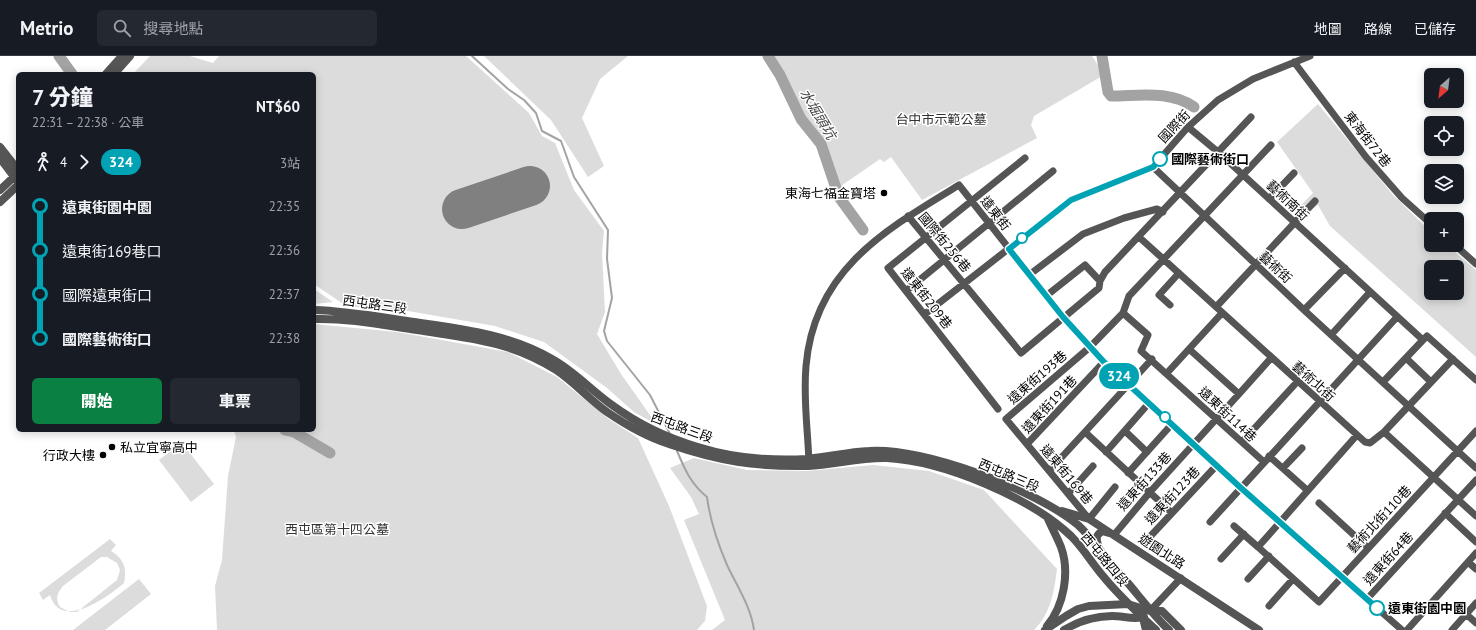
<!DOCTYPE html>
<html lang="zh-TW">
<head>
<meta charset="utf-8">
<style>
  body { margin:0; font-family:"PT Sans","Noto Sans TC",sans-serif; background:#242831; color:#f1f3f6; height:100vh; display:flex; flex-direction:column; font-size:15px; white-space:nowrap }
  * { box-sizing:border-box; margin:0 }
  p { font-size:13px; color:#9ea1a6 }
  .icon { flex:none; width:22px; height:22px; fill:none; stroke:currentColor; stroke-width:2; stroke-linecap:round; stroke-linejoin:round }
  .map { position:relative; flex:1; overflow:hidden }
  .side { position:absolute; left:16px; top:16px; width:300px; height:360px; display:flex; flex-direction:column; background:#171b24; border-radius:6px; box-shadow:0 2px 10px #0003 }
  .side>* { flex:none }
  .badge { padding:0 8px; border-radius:13px; font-size:14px; line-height:26px }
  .needle { width:26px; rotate:208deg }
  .tools { position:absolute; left:1424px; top:12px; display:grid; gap:8px }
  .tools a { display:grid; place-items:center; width:40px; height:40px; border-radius:6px; background:#171b24; box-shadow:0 2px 10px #0003; font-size:20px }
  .map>.badge { position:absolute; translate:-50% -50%; box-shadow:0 0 0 2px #fff }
  .legs { display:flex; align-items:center; gap:6px; height:44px; padding:0 16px; font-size:13px }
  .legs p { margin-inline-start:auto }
  .head { display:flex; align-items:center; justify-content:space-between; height:68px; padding:0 16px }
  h1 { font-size:22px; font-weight:800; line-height:30px }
  .cta { display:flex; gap:8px; margin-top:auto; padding:8px 16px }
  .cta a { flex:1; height:46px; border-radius:6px; background:#0b8043; color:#fff; font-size:16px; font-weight:800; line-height:46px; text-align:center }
  .cta a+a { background:#242831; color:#f1f3f6 }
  ul { padding:0 16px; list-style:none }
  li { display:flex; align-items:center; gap:14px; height:44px; font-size:15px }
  li i { display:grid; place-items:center; width:6px; height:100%; margin:0 5px; background:currentColor }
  li i::after { content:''; width:10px; height:10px; margin:-5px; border:3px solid; border-radius:50%; background:#171b24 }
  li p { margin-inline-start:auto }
  li:first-child i { background:linear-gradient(#0000 50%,currentColor 0) }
  li:last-child i { background:linear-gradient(currentColor 50%,#0000 0) }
  header { display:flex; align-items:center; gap:24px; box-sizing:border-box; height:56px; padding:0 20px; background:#171b24; border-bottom:1px solid #363941 }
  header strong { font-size:19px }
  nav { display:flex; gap:22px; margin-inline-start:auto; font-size:14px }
  .search { width:280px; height:36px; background:#242831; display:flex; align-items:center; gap:10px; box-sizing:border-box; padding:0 14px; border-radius:6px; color:#9ea1a6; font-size:15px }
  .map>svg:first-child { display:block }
  .green { fill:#dcdcdc; fill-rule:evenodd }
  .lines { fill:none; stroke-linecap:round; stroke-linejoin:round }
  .stream { stroke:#a3a3a3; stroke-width:2 }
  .river { stroke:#a3a3a3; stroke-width:11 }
  .runway { stroke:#808080; stroke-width:40 }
  .minor { stroke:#555; stroke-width:7 }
  .tertiary { stroke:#555; stroke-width:8 }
  .line-1-casing { stroke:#fff; stroke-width:9 }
  .line-1 { stroke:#00a3b4; stroke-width:6 }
  .stop-1-dot { fill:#fff; stroke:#00a3b4; stroke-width:2 }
  .poi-dot { fill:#000; stroke:#fff; stroke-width:1.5 }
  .labels { text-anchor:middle; stroke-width:3; stroke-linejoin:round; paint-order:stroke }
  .park-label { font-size:13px; fill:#333; stroke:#fff }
  .street-label { font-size:13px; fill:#000; stroke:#fff }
  .stop-label { font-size:13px; font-weight:bold; fill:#000; stroke:#fff; text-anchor:start }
  .poi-label { font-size:13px; fill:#000; stroke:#fff; text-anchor:end }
  .water-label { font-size:14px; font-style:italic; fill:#444; stroke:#fff }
</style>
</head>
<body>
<header>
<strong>Metrio</strong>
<div class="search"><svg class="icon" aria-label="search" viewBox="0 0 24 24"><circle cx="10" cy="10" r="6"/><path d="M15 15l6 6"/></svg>搜尋地點</div>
<nav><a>地圖</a><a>路線</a><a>已儲存</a></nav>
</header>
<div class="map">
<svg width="1476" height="574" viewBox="0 0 1476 574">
  <rect width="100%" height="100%" fill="#fff"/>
  <path class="green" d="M150 0H190L213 7 219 0H466L529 57 542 80 555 87 574 134 604 175 602 197 605 256 597 278 621 318 657 369 634 356 607 332 544 286 495 270 408 255 346 250 314 228V18H133Z
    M484 0H628L600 23 582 62 604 110 588 121 551 64Z
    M770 0H1092L1104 19 1034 60 1031 69 1037 82 922 144 891 101 884 106 880 103 838 132 822 87 803 62 781 18Z
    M1318 48 1393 139 1431 176V189H1447L1476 214V301L1330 170 1318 149 1304 158 1299 151 1313 137 1277 86ZM1431 211H1457V237H1431Z
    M314 233 333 246 314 248Z
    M314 268 397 276 508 296 557 321 610 364 638 382 669 450 707 550 705 565 697 574H217L215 530 222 504 228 420 236 381 234 374H314Z
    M182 387 214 428 191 446 159 404Z
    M694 402 747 414 807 415 873 409 929 415 984 434 1057 513C1054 536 1051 557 1034 574H712L725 564 684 464 699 458 691 441 670 412Z
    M110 483 116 489 111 495C124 503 127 512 124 527 104 544 60 574 50 539L43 544 39 537ZM101 501H107L117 507 120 514 117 524 77 556H70L60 551C55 543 57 537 63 530Z
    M139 523 151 538 105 574H73Z"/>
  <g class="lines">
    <path class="stream" d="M472 0 508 33 524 44 536 57 542 75 561 85 574 121 608 174 607 203 612 242 604 275 607 285 650 339 670 378
      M677 395C685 414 691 428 707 441 710 464 718 488 727 509 737 530 751 551 754 574"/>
    <path class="river" d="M59 0 72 18
      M768 0 780 19 801 63 821 88 839 141 863 174
      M1102 0 1108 36 1111 40C1139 40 1170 34 1194 51
      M285 374 294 376 330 397"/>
    <path class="runway" d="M462 153 530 130"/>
    <path class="minor" d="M1294 6 1366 101 1402 142 1431 168
      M1188 71 1218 96 1423 284 1427 280 1476 324
      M1153 111 1304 254 1476 412
      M1269 143 1294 117
      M908 160 1021 297 1099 232 1100 225 1105 216 1251 61
      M1139 181 1365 386 1370 387 1384 376 1453 303
      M1455 189 1476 208
      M1029 219 1083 178 1124 162 1157 153 1163 156
      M906 235 1053 115
      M1046 240 1085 209 1100 225
      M1170 249 1159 239 1179 217
      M1216 251 1315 145
      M1304 254 1345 212
      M1123 257 1148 279 1141 295 1264 406
      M925 258 1071 144 1153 111 1188 71 1218 44 1253 23 1310 0
      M1331 279 1370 236
      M1406 302 1431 326
      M1167 317 1222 257
      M1383 326 1423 284
      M1239 338 1271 302
      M998 353 888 212 1025 102
      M1125 375 1147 396
      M1085 376 1172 457
      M1384 376 1476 460
      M1357 379 1258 491 1319 546 1476 375
      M1242 386 1297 326
      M1027 388 1104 306
      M1106 396 1149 347
      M1269 400 1307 434
      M809 407C808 375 803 343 806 310 814 214 885 174 959 129L1063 261 1104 306 1241 432 1402 574
      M1283 412 1302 392
      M1049 415 1152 303
      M1128 417 1172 368
      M1115 431 1089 463 1006 363 1090 291 1123 257 1129 240 1271 89
      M1068 438 1093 410
      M1319 447 1368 492
      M1445 457 1476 486
      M1210 466 1397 261
      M1234 470 1258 491
      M1114 479 1150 436 1239 338 1189 293
      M1145 486 1217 409
      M1221 503 1244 478
      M1468 506 1476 513
      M1248 523 1269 500
      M1367 543 1476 424
      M1269 550 1293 523
      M1150 555 1181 522
      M1466 558 1476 567
      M1407 574 1476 497
      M1452 574 1476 547"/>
    <path class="tertiary" d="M106 18 122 0
      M114 18 130 0
      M0 91 18 114
      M0 102 18 126
      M0 134 17 118
      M0 146 18 129
      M314 254C348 255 380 261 414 266 462 273 509 278 552 303 574 315 591 334 612 349 638 368 667 382 698 391 733 402 771 405 807 403 828 401 848 396 869 395 924 391 1036 434 1078 469 1088 478 1095 488 1103 498 1114 512 1126 524 1137 538 1148 551 1157 563 1169 574
      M314 263C348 262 383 269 417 274 468 282 511 285 556 314 574 326 589 343 607 356 626 369 647 381 669 388 718 405 756 411 808 410 834 409 860 401 887 402 943 405 1030 441 1071 480 1083 492 1092 507 1103 520 1119 540 1138 557 1156 574
      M1062 455 1089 463 1259 574
      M1099 491C1096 484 1095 480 1102 475L1109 477
      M1143 562 1146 574
      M1047 570C1064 550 1070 516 1061 491 1057 481 1052 472 1048 463
      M1045 574 1066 560 1078 553 1089 550 1128 548 1150 555H1162L1181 574
      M1064 574C1079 565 1095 560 1112 560 1123 560 1134 564 1144 561"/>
  </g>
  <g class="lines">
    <defs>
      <path id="line-1" d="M1160 103 1153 111 1071 144 1009 193 1063 261 1104 306 1241 432 1377 552"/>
    </defs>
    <use href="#line-1" class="line-1-casing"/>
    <use href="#line-1" class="line-1"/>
  </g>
  <g class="stop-1-dot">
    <circle cx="1160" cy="103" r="7"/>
    <circle cx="1022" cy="182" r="5"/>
    <circle cx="1165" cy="361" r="5"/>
    <circle cx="1377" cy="552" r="7"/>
  </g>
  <g class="poi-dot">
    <circle cx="884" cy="137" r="4"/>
    <circle cx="112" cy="391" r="4"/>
    <circle cx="103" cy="399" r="4"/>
  </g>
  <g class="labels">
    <g class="park-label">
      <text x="941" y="68">台中市示範公墓</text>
      <text x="337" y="478">西屯區第十四公墓</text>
    </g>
    <g class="street-label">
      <text transform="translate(1174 70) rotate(-47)" y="5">國際街</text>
      <text transform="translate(1368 83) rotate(52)" y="5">東海街72巷</text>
      <text transform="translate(1288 144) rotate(43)" y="5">藝術南街</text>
      <text transform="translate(996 157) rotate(52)" y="5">遠東街</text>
      <text transform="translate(945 186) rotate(50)" y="5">國際街256巷</text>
      <text transform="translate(1276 211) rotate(43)" y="5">藝術街</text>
      <text transform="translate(927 242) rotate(52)" y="5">遠東街209巷</text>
      <text transform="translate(375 248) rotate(8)" y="5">西屯路三段</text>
      <text transform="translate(1037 321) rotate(-41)" y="5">遠東街193巷</text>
      <text transform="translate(1314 325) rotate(42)" y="5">藝術北街</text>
      <text transform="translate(1049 348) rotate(-47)" y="5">遠東街191巷</text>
      <text transform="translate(1228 358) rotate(43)" y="5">遠東街114巷</text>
      <text transform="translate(682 371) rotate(20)" y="5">西屯路三段</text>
      <text transform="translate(1067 418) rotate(50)" y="5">遠東街169巷</text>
      <text transform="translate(1009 419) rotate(23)" y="5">西屯路三段</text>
      <text transform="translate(1144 425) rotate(-48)" y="5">遠東街133巷</text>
      <text transform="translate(1172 439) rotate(-47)" y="5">遠東街123巷</text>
      <text transform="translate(1379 463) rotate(-47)" y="5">藝術北街110巷</text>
      <text transform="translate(1162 495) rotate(33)" y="5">遊園北路</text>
      <text transform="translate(1388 502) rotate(-48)" y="5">遠東街64巷</text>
      <text transform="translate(1105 503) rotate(50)" y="5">西屯路四段</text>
    </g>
    <g class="stop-label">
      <text x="1171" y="108">國際藝術街口</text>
      <text x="1388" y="557">遠東街園中園</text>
    </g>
    <g class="poi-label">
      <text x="876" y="142">東海七福金寶塔</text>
      <text x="120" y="396" text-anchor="start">私立宜寧高中</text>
      <text x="95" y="404">行政大樓</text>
    </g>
    <g class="water-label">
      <text transform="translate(818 58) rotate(59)" y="5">水堀頭坑</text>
    </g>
  </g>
</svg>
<div class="tools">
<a><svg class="needle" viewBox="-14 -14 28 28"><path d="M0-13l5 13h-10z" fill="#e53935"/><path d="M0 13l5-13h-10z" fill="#9ea1a6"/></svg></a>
<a><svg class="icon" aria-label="locate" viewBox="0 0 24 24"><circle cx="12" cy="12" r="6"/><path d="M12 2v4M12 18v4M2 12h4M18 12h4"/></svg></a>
<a><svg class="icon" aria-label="layers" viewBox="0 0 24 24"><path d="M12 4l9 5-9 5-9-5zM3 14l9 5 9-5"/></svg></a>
<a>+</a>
<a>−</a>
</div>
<b class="badge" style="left:1119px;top:320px;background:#00a3b4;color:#fff">324</b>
<section class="side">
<div class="head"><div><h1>7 分鐘</h1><p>22:31 – 22:38 · 公車</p></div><b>NT$60</b></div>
<div class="legs"><svg class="icon" aria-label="walk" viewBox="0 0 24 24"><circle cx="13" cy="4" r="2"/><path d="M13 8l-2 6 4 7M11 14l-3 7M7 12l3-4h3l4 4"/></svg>4<svg class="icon" aria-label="forward" viewBox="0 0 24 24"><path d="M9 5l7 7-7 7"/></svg><b class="badge" style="background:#00a3b4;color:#fff">324</b><p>3站</p></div>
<ul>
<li><i style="color:#00a3b4"></i><b>遠東街園中園</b><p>22:35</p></li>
<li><i style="color:#00a3b4"></i><span>遠東街169巷口</span><p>22:36</p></li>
<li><i style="color:#00a3b4"></i><span>國際遠東街口</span><p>22:37</p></li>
<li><i style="color:#00a3b4"></i><b>國際藝術街口</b><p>22:38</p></li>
</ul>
<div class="cta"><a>開始</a><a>車票</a></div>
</section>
</div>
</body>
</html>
